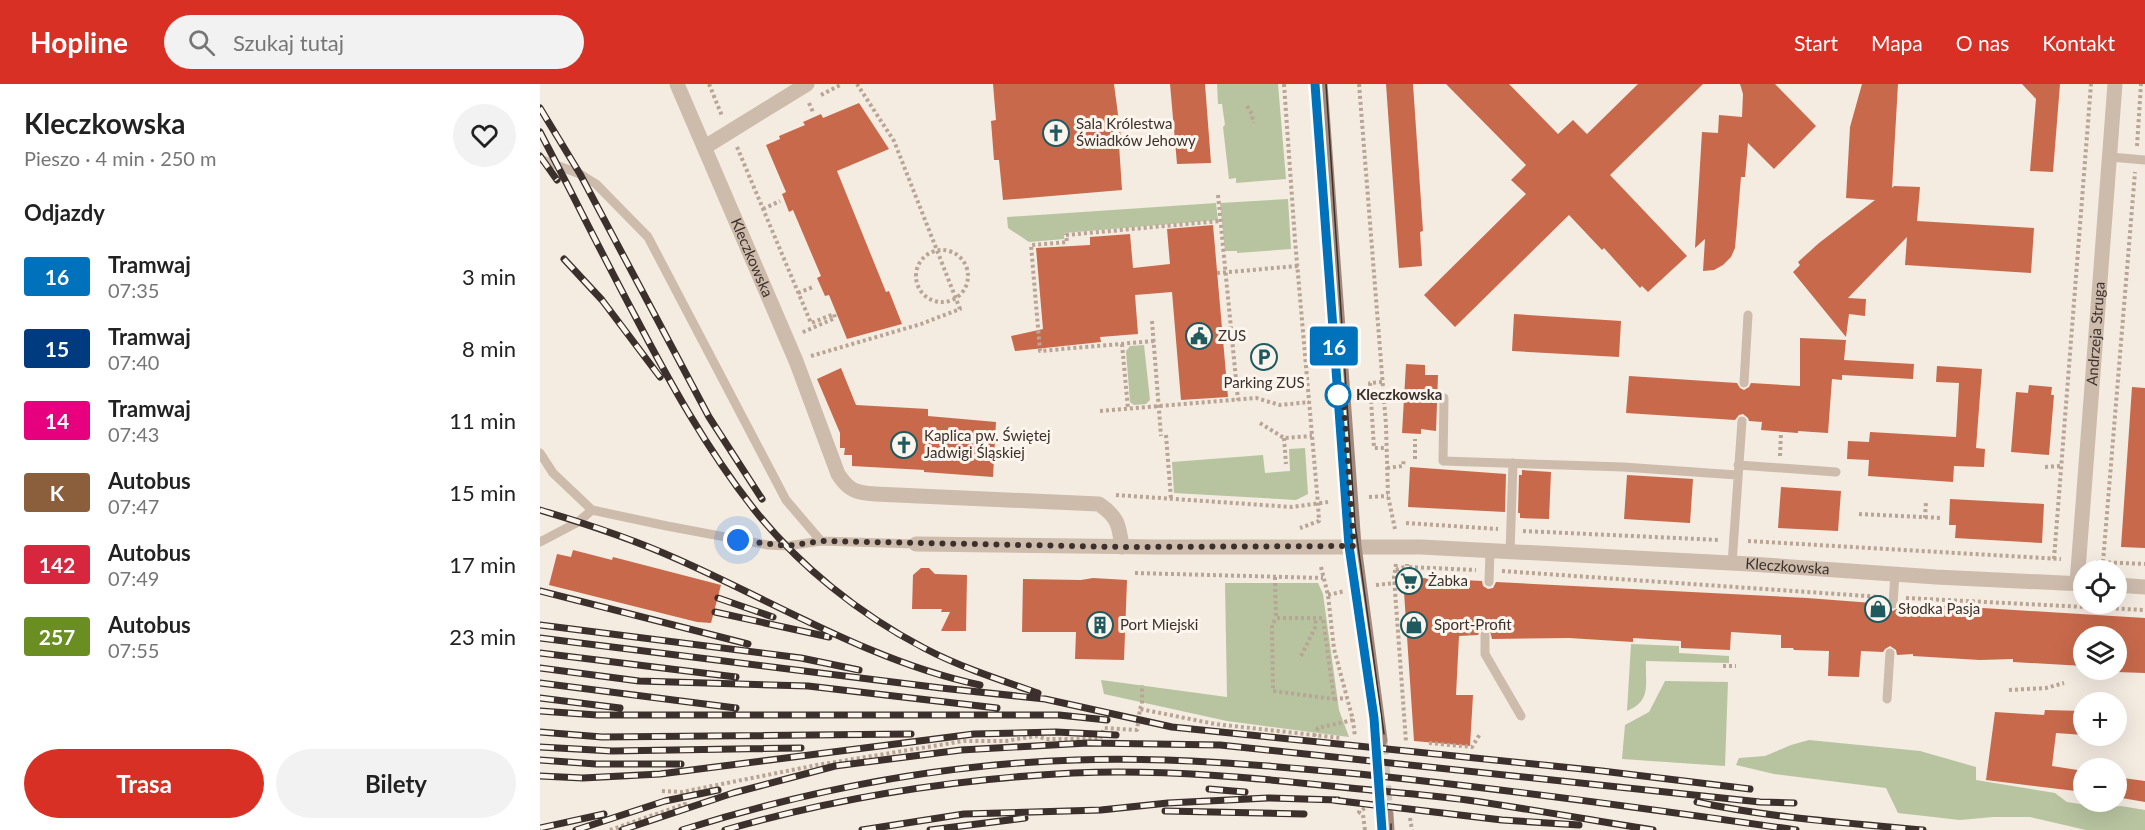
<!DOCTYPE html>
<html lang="pl">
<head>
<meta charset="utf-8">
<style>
  body { margin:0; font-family:Lato,sans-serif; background:#f2f2f2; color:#222; height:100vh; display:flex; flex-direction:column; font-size:22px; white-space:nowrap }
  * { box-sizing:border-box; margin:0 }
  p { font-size:20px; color:#767676 }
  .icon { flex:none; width:33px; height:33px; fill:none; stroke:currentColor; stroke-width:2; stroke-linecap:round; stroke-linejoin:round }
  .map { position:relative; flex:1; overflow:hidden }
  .details { display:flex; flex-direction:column; background:#fff; width:540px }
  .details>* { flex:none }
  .badge { padding:0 12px; border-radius:4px; font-size:21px; line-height:39px }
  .buttons { position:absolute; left:1533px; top:476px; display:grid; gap:12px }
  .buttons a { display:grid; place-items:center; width:54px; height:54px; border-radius:50%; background:#fff; box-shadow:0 6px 24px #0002; font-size:30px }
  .you { position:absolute; width:30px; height:30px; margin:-15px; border:4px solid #fff; border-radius:50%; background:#1a73e8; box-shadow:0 0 0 9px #1a73e833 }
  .map>.badge { position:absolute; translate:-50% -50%; box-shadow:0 0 0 3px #fff }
  h2 { padding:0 24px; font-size:22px; line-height:54px }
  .round { display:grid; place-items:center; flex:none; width:63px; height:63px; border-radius:32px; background:#f2f2f2 }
  .overview { display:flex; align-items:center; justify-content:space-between; height:102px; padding:0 24px }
  h1 { font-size:28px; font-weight:700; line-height:45px }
  .cta { display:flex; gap:12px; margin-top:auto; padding:12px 24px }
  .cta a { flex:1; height:69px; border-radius:36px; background:#d93025; color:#fff; font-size:24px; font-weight:700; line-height:69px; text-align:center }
  .cta a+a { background:#f2f2f2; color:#222 }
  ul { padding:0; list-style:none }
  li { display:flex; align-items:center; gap:18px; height:72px; padding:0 24px }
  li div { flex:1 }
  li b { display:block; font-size:22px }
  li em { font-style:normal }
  li .badge { min-width:66px; font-weight:700; text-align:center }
  header { display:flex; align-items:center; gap:36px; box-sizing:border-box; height:84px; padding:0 30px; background:#d93025; color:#fff }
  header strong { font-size:28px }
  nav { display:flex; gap:33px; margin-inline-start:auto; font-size:21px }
  .search { width:420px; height:54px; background:#f2f2f2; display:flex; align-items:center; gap:15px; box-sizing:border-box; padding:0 21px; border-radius:33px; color:#767676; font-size:22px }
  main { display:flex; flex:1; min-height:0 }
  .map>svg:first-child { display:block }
  .green { fill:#b8c4a0 }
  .building { fill:#c8694b }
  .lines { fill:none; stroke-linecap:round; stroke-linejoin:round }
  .secondary-tunnel { stroke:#cfc6bd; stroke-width:15; stroke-dasharray:15 8; stroke-linecap:butt }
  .path { stroke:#b9a596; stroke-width:4; stroke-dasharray:3 3; stroke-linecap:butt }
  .lane { stroke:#cdbbac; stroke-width:9 }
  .street { stroke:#cdbbac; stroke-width:15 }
  .secondary { stroke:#a18a7d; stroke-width:15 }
  .tram { stroke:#3b302b; stroke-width:1.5 }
  .rail-casing { stroke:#3b302b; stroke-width:7 }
  .rail { stroke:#fbf5ee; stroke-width:4.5; stroke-dasharray:14; stroke-linecap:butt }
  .line-casing { stroke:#fff; stroke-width:14 }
  .line { stroke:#0072bc; stroke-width:9 }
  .walk { stroke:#3b302b; stroke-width:6; stroke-dasharray:0 10.8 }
  .stop-dot { fill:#fff; stroke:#0072bc; stroke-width:3 }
  .labels { text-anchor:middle; stroke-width:6; stroke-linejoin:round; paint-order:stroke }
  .poi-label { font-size:15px; fill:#3b302b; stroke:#fbf5ee; text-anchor:start }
  .street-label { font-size:15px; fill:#3b302b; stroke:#fbf5ee }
  .stop-label { font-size:15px; font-weight:bold; fill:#3b302b; stroke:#fbf5ee; text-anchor:start }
</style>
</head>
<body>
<header>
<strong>Hopline</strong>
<div class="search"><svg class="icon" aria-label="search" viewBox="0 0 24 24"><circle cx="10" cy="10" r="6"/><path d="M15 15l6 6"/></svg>Szukaj tutaj</div>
<nav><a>Start</a><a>Mapa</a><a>O nas</a><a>Kontakt</a></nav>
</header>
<main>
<section class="details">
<div class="overview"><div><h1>Kleczkowska</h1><p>Pieszo · 4 min · 250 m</p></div><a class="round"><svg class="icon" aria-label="heart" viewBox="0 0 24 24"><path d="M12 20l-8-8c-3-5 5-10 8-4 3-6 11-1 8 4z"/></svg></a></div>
<h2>Odjazdy</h2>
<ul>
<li><span class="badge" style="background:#0072bc;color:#fff">16</span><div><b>Tramwaj</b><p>07:35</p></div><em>3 min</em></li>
<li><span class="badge" style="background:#003b80;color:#fff">15</span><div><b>Tramwaj</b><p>07:40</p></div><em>8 min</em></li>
<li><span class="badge" style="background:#e6007e;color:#fff">14</span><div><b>Tramwaj</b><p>07:43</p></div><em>11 min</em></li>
<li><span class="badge" style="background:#8b5e3c;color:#fff">K</span><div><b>Autobus</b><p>07:47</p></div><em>15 min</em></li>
<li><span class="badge" style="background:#d7263d;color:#fff">142</span><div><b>Autobus</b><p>07:49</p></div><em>17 min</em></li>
<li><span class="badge" style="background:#6b8e23;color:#fff">257</span><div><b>Autobus</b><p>07:55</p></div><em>23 min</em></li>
</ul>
<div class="cta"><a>Trasa</a><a>Bilety</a></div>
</section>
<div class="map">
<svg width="1605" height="746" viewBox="0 0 1605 746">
  <rect width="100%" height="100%" fill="#f4ebe1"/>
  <path class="green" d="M677 0H738L746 95 696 99V94L689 95 683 43 685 41 682 20H678Z
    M748 115 751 165 697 169V167H685L680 119Z
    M676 119 678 136 524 149V155L489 158 468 144 467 133Z
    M604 261 610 316 606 320 594 321 590 318 586 267 590 262Z
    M765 364 768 410 756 416 634 409 632 378 723 371 725 389 750 387 749 365Z
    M685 499H778L783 510 799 626 809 653 687 637 564 610 561 596 687 613Z
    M1091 560 1139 562V569L1189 572V579L1106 577C1105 600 1112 617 1087 627Z
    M1125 597 1188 598 1185 682 1082 675 1085 641 1109 628Z
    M1269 656 1380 667 1436 683V696L1515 709 1527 718 1565 724 1581 722 1605 726V746H1546L1490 733H1453L1420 736 1358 729 1346 704 1234 690 1196 681 1199 674 1225 672 1251 661Z"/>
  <path class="building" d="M453 0H574L582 61H579L582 106 463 116 459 76H454L451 37 456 36Z
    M630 0H665L671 79 637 80Z
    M846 0H873L883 147 880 148 882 182 859 184Z
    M906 0H969L1018 50 1033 36 1047 50 1098 0H1163L1070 91 1147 172 1108 208 1102 202 1100 204 1064 164 1062 166 1029 131 915 243 884 211 986 110 971 96 986 81Z
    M1200 0H1235L1276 42 1234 85 1208 59 1205 93H1201L1195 164 1191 173 1183 181 1174 186 1163 187 1165 155 1155 164 1162 48 1178 49 1179 31 1202 33 1203 10Z
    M1322 0H1358L1352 104 1354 102 1380 103 1377 137 1494 144 1491 189 1365 181 1367 153 1308 214 1326 215 1325 232 1309 230 1306 253 1253 188 1260 181 1258 178 1279 159 1335 116 1306 114 1310 43Z
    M1482 0H1520L1513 88 1490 87 1496 15Z
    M319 19 349 65 297 87 346 208 349 207 362 240 307 255 289 211 285 212 277 194 281 192 253 126 249 128 242 110 246 108 226 61 240 55 239 52 265 41 263 38 281 30 283 34Z
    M673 141 688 313 641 316 632 208 595 211 598 250 560 253 561 258 475 267 471 252 503 245 496 164 550 161V153L590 150 593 184 630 180 627 145Z
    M974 230 1081 237 1079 273 972 267Z
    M1260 254 1306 256 1304 276 1374 280 1373 295 1302 291V296L1292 295 1288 349 1258 347V349L1221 346 1222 338 1209 337 1208 334 1203 330 1199 331 1195 336 1086 329 1089 292 1197 299 1200 304 1204 306 1209 303 1211 299 1260 302Z
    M866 280 885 281V291H898L896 347 881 345V350L862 349Z
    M1397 282 1442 285 1436 364 1445 365 1444 383 1414 382 1413 398 1328 392 1329 376 1307 375 1308 357 1329 358 1330 348 1416 353 1419 299 1396 298Z
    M301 284 316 321 388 325V332L456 338 453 393 384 388V386L312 382V371H304L305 364H300V349L277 295Z
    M1489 301 1512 303 1511 311H1514L1509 371 1471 368 1476 308 1488 309Z
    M1592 303 1605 304V464L1581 463Z
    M870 383 966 390 965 428 868 423Z
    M982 386 1011 388 1009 435 980 434V429H978L979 391H982Z
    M1087 391 1153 395 1150 439 1084 435Z
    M1241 403 1301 407 1298 447 1238 444Z
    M1410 415 1504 420 1502 459 1415 454 1416 441H1409Z
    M33 466 72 476 73 473 181 501 171 539 157 538 9 501 17 470 31 473Z
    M381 484H389L395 490 427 491 426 547H401L410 528H401L402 525H372L373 491Z
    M863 493 942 497 943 502 948 505 953 504 956 498 1267 514 1346 520 1349 525 1353 527 1358 524 1360 521 1411 522 1605 534V589L1576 588V552H1544V582L1473 578V575L1440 576 1373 572V570L1357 571 1356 566 1350 562 1345 565 1343 568 1321 567 1319 593 1288 592 1289 567 1254 566 1253 564H1241V551L1191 548 1190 566 1141 564V557L1093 554V558L1029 554 952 555 950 547 944 544 940 547 938 551 919 552 916 611H933L930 662 874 657Z
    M553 494 587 496 584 576 535 575 536 548H482L483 495 541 496Z
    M1505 626 1544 627V651L1516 649 1512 682 1544 687V708L1446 696 1455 628 1504 631Z
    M1576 693 1605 697V718L1576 713Z"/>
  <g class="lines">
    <path class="secondary-tunnel" d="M840 656 846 731"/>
    <path class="path" d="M169 0 182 32
      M744 0 755 156 778 420 779 437 760 444
      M819 0 846 341 848 412 855 445
      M281 11 302 0
      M269 19 273 28
      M707 22 712 30 713 39
      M1597 62 1601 0
      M197 63 271 239 294 230 295 234 261 249
      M678 111 698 316
      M223 125 240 117
      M376 192a26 26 0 1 1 52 0a26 26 0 1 1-52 0Z
      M677 189 758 182
      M258 209 273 203
      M612 237 621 352
      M614 257 500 267 491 161 527 158 526 151 680 137
      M582 260 588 325
      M271 272 381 240 420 225 354 57 317 0
      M842 298 830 299 834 364H846
      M560 327 716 314 740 321 769 318
      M720 339 744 354 772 352
      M626 351 631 415
      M744 354 746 380
      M1240 372 1241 348
      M875 375V355
      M1505 383 1520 382
      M847 384 863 382 864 375
      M576 411 752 423 788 418
      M829 413 848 412
      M1319 430 1402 434
      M1385 434 1386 418
      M866 439 958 445
      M983 447 1180 456
      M1208 457 1521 475
      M1514 475 1551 0
      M1556 478 1605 480
      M1563 478 1595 88
      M856 480 854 493 866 658
      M781 483 788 511 794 565 813 636 815 653
      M869 483 936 486
      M856 486 867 482V480
      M962 487 1341 513
      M595 489 783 494
      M735 493 736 534H783L794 615 733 607 732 541 736 534
      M836 501 855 499
      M788 511 805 507
      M1366 514 1605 526
      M901 536 918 540 932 550
      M761 572 776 542 775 534
      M1183 582H1196
      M1469 606 1506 604 1524 599
      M794 615 807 614
      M600 625 602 620V601
      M774 652 778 644 813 636
      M889 659 932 663 940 650
      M122 707 142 708 277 681 424 657H466L496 652 506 655H560L564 644 597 646 600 625 675 640 801 654
      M870 734 872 746
      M70 746 145 720 142 709
      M825 746 823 731 819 728 832 719"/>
    <path class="lane" d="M1570 73 1605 76
      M0 75 40 90 56 100 108 153 246 416 281 457
      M1204 299 1208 231
      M904 314 903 377 1083 383 1197 391
      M0 369 13 389 52 426
      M1198 381 1296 388
      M0 458 38 438 52 426 127 442 228 461 247 462 281 457 376 460
      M970 468 973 379
      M1192 480 1202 337
      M949 498 950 467
      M1353 520 1355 490
      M945 551V570L981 632
      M1347 615 1350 569"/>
    <g class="street">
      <path id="s1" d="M137 0 256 277 298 390C308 406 316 409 335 410L559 420C578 433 579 441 582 463"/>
      <path d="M165 63 267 0"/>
      <path id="s2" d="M376 460 617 463H881L1210 480 1396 493 1544 500"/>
      <path id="s3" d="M1537 499 1575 0"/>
      <path d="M1576 501 1605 503"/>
    </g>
    <path class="secondary" d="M780 0 814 462 840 656
      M846 731 847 746"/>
    <path class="tram" d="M775 0 794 257
      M786 0 815 440 844 650
      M842 739V746
      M851 740V746"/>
    <defs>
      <path id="rail" d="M0 24 40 90 169 333 222 415
        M0 48C32 109 62 170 94 230 129 297 166 364 213 424 258 481 319 530 384 564 420 583 460 596 498 609
        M0 72 17 96
        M24 175 62 216 120 293
        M0 426C47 440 93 455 137 475 237 519 332 578 440 601
        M0 507 208 560
        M178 514 233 533
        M175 528 289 553
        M0 541 261 574 319 586
        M0 554 401 604 505 615 632 643 1062 687 1210 705
        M0 569 196 593
        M0 584 99 597 268 602 457 624
        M0 599 196 624
        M0 614 80 624
        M0 627 57 631H519L567 636
        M0 648 62 653 371 650
        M0 663 72 667 261 664
        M0 676 56 680H141
        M0 692 43 694 120 690 434 650 516 648 576 651
        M669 705 705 708
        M792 716 962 736 1039 741
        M1157 718C1231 734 1308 739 1383 746
        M625 727 764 730
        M0 744 64 730
        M36 746 125 717 178 706
        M82 746 193 709 295 682 421 666 548 659 680 661 1220 718 1254 719
        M142 746C269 706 403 680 536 676 631 673 724 681 819 690 965 705 1111 725 1256 746
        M185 746C299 713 415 695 533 689 625 685 718 694 810 704 849 708 888 711 927 716 989 725 1051 736 1113 746
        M322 746 424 730 561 726 628 719 728 714 798 716
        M390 746 485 734"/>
    </defs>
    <use href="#rail" class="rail-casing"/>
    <use href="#rail" class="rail"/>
  </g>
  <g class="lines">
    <defs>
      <path id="line" d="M775 0 809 462 834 634 842 746"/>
    </defs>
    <use href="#line" class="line-casing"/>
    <use href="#line" class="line"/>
    <path class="walk" d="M198 456 247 462 281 457 582 463 814 462 803 310 798 311"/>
  </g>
  <defs>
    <symbol id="church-ring" viewBox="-11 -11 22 22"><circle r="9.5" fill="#fbf5ee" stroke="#1f5a5e" stroke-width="1.5"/><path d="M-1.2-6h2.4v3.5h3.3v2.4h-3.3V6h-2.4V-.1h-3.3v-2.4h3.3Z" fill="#1f5a5e"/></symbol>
    <symbol id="civic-ring" viewBox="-11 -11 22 22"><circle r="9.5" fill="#fbf5ee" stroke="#1f5a5e" stroke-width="1.5"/><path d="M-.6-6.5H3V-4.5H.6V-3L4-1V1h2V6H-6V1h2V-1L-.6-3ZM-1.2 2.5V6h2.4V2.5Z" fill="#1f5a5e"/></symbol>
    <symbol id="parking-ring" viewBox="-11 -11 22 22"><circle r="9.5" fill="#fbf5ee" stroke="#1f5a5e" stroke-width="1.5"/><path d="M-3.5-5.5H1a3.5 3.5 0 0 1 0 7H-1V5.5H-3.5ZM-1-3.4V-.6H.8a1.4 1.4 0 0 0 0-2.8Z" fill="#1f5a5e"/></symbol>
    <symbol id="supermarket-ring" viewBox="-11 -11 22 22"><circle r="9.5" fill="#fbf5ee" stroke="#1f5a5e" stroke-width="1.5"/><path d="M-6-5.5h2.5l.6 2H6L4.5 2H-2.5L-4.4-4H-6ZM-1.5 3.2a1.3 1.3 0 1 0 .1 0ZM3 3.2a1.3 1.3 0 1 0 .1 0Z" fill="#1f5a5e"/></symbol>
    <symbol id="shop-ring" viewBox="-11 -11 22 22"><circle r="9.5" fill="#fbf5ee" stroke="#1f5a5e" stroke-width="1.5"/><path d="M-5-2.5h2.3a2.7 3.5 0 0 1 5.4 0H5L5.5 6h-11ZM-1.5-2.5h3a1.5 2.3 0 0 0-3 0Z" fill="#1f5a5e"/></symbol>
    <symbol id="building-ring" viewBox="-11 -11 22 22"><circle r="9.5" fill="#fbf5ee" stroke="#1f5a5e" stroke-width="1.5"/><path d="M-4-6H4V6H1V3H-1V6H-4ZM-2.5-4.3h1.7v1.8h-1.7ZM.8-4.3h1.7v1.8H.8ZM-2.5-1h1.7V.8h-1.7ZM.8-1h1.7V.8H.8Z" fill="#1f5a5e"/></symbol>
  </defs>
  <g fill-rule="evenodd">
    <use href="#church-ring" x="501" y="34" width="30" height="30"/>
    <use href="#civic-ring" x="644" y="237" width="30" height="30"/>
    <use href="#parking-ring" x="709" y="258" width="30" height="30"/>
    <use href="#church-ring" x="349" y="346" width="30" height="30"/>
    <use href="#supermarket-ring" x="854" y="482" width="30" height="30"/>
    <use href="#shop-ring" x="1323" y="510" width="30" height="30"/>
    <use href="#building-ring" x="545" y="526" width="30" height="30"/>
    <use href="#shop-ring" x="859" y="526" width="30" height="30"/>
  </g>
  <circle class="stop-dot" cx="798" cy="311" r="12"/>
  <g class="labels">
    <g class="poi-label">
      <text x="536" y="45">Sala Królestwa<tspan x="536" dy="17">Świadków Jehowy</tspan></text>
      <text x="678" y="257">ZUS</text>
      <text x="724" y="304" text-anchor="middle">Parking ZUS</text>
      <text x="384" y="357">Kaplica pw. Świętej<tspan x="384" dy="17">Jadwigi Śląskiej</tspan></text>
      <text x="888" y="502">Żabka</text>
      <text x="1358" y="530">Słodka Pasja</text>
      <text x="580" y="546">Port Miejski</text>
      <text x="894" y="546">Sport-Profit</text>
    </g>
    <g class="street-label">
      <text dy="5" stroke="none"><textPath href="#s1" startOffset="189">Kleczkowska</textPath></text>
      <text dy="5" stroke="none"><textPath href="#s3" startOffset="250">Andrzeja Struga</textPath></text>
      <text dy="5" stroke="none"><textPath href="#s2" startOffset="872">Kleczkowska</textPath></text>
    </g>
    <g class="stop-label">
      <text x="816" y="316">Kleczkowska</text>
    </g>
  </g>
</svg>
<div class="buttons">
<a><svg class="icon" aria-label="locate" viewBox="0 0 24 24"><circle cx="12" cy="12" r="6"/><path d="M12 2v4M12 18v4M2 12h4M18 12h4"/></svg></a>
<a><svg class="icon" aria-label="layers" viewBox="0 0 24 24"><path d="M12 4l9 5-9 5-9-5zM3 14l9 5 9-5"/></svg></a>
<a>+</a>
<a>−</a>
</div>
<div class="you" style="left:198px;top:456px"></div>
<b class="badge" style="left:794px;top:262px;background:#0072bc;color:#fff">16</b>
</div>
</main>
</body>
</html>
